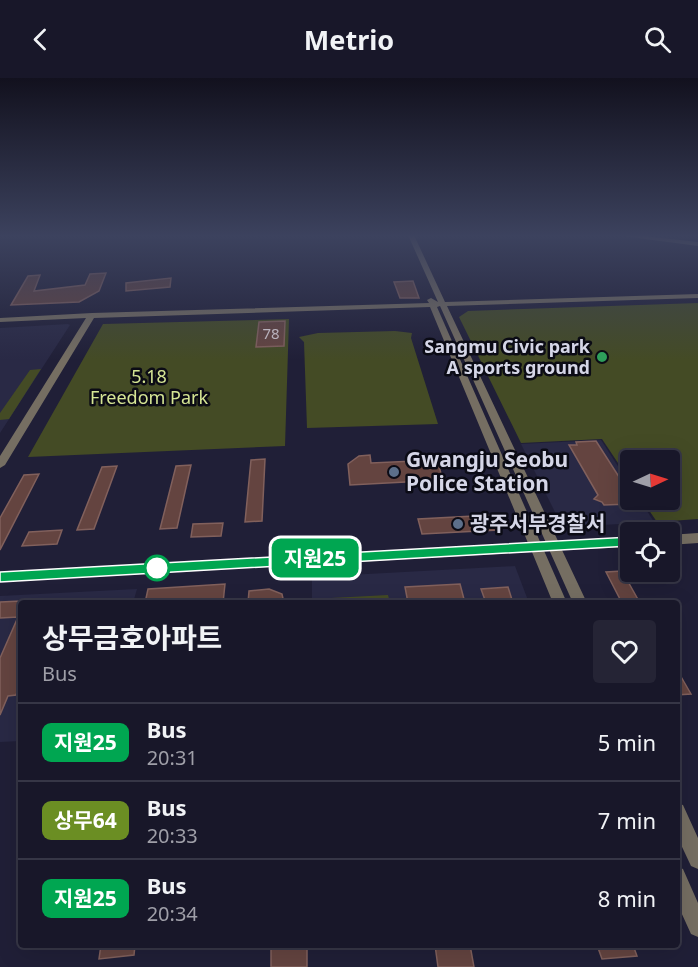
<!DOCTYPE html>
<html lang="en">
<head>
<meta charset="utf-8">
<style>
  body { margin:0; font-family:"Noto Sans","Noto Sans KR",sans-serif; background:#252435; color:#f1f3f6; height:100vh; display:flex; flex-direction:column; font-size:22px; white-space:nowrap }
  * { box-sizing:border-box; margin:0 }
  p { font-size:20px; color:#9f9fa8 }
  .icon { flex:none; width:33px; height:33px; fill:none; stroke:currentColor; stroke-width:2; stroke-linecap:round; stroke-linejoin:round }
  .map { position:relative; flex:1; overflow:hidden }
  .panel { position:absolute; left:18px; top:522px; width:662px; height:348px; display:flex; flex-direction:column; background:#181729; border-radius:6px; box-shadow:0 6px 24px #0002,0 0 0 2px #363646 }
  .panel>* { flex:none }
  .badge { padding:0 12px; border-radius:9px; font-size:21px; line-height:39px }
  .needle { width:39px; rotate:86deg }
  .tools { position:absolute; left:620px; top:372px; display:grid; gap:12px }
  .tools a { display:grid; place-items:center; width:60px; height:60px; border-radius:6px; background:#181729; box-shadow:0 6px 24px #0002,0 0 0 2px #363646; font-size:30px }
  .map>.badge { position:absolute; translate:-50% -50%; box-shadow:0 0 0 3px #fff }
  .round { display:grid; place-items:center; flex:none; width:63px; height:63px; border-radius:6px; background:#252435 }
  .overview { display:flex; align-items:center; justify-content:space-between; height:102px; padding:0 24px }
  h1 { font-size:28px; font-weight:700; line-height:45px }
  ul { padding:0; list-style:none }
  li { display:flex; align-items:center; gap:18px; height:78px; padding:0 24px; border-top:2px solid #363646 }
  li div { flex:1 }
  li b { display:block; font-size:22px }
  li em { font-style:normal }
  li .badge { min-width:66px; font-weight:700; text-align:center }
  header { display:flex; justify-content:space-between; align-items:center; height:78px; padding:0 24px; background:#181729; font-size:27px; font-weight:700 }
  .map>svg:first-child { display:block }
  .built { fill:#292945 }
  .green { fill:#444b25 }
  .building { fill:#644440; stroke:#81605c; stroke-width:1.5 }
  .lines { fill:none; stroke-linecap:round; stroke-linejoin:round }
  .tertiary { fill:#756e62; fill-rule:evenodd }
  .secondary { fill:#a59986; fill-rule:evenodd }
  .line { fill:#00a651; stroke:#fff; stroke-width:1.5 }
  .leisure-dot { fill:#2e9e5b; stroke:#0b0b15; stroke-width:2 }
  .service-dot { fill:#5c6f8a; stroke:#0b0b15; stroke-width:2 }
  .stop-dot { fill:#fff; stroke:#00a651; stroke-width:3 }
  .labels { text-anchor:middle; stroke-width:5; stroke-linejoin:round; paint-order:stroke }
  .far-number-label { font-size:15px; fill:#b9b2bd }
  .far-poi-label { font-size:18px; font-weight:bold; fill:#d5d6e7; stroke:#0b0b15; text-anchor:end }
  .far-park-label { font-size:18px; fill:#d5e594; stroke:#0b0b15 }
  .poi-label { font-size:21px; font-weight:bold; fill:#d5d6e7; stroke:#0b0b15; text-anchor:start }
</style>
</head>
<body>
<header><svg class="icon" aria-label="back" viewBox="0 0 24 24"><path d="M15 5l-7 7 7 7"/></svg>Metrio<svg class="icon" aria-label="search" viewBox="0 0 24 24"><circle cx="10" cy="10" r="6"/><path d="M15 15l6 6"/></svg></header>
<div class="map">
<svg width="698" height="889" viewBox="0 0 698 889">
  <rect width="100%" height="100%" fill="#201f37"/>
  <path class="built" d="M68 246 70 247 0 355V250Z
    M601 362 630 407V422H640L654 444 568 449 560 444 521 366Z
    M515 488 529 525H312V499Z
    M137 511 133 525H21V663L0 664V518Z"/>
  <path class="green" d="M698 225V441L657 444 642 422H669V382H630V403L602 361 521 365 459 239 468 233Z
    M289 241 285 368 28 379 103 246Z
    M395 253 412 255 411 260 438 346 307 350 304 264 299 259 318 255Z
    M41 291 9 341 0 342V335L30 292Z
    M388 517 390 525H312V521Z"/>
  <path class="building" d="M106 195 99 213 79 224 11 227 28 198 40 197 34 213 85 207 90 196Z
    M171 200 170 209 126 213V205Z
    M413 203 419 220H400L394 204Z
    M285 243 284 268 256 269 259 244Z
    M596 363 630 416V426L604 427 602 424 594 421 598 417 569 367H577L576 364Z
    M370 377 371 385 437 382 443 402 350 407 348 386 359 378Z
    M265 381 262 443 245 444 251 382Z
    M191 387 177 450 160 451 176 388Z
    M117 388 94 451 77 452 102 389Z
    M39 396 0 472V440L24 397Z
    M493 437 498 452 422 456 418 441Z
    M223 445 221 458 191 459 193 446Z
    M62 452 57 466 22 468 29 454Z
    M622 493 640 525H622L606 494Z
    M225 506 223 525H145L148 511Z
    M460 506 465 525H408L405 509Z
    M508 509 513 525H486L481 511Z
    M269 511 282 516 284 525H248L249 513Z
    M21 523V603L16 617 8 618 0 637V580L18 539 0 540V524Z
    M676 590 691 616 676 617Z
    M101 867H135L134 877 99 881Z
    M271 867H307V889H271Z
    M435 867H470L474 889H438Z
    M597 867H633L637 878 602 881Z"/>
  <g class="lines">
    <path class="tertiary" d="M408 157H414L445 224 698 216V220L447 228 558 463 630 459V469L562 472 587 525H573L440 228 437 229 567 525H553L532 474 0 504V494L528 465 430 229 94 240 5 387 0 390V378L86 240 0 244V240L92 235 429 225 427 222 431 220 438 224Z
      M615 157H636L698 164V168Z
      M698 455V465L669 467V457Z
      M676 725 683 727 698 760V791L691 788 676 756Z
      M676 788 683 791 698 825V859L691 856 676 823Z"/>
    <path class="secondary" d="M554 463 558 465 560 468 558 471 536 474 532 472 530 469 532 466Z"/>
  </g>
  <linearGradient id="sky" x2="0" y2="1"><stop stop-color="#12111e"/><stop offset="0.56" stop-color="#3c425e"/><stop offset="1" stop-color="#3c425e" stop-opacity="0"/></linearGradient>
  <rect width="698" height="282" fill="url(#sky)"/>
  <path class="line" d="M630 459 636 464 630 468 0 504V494Z"/>
  <circle class="leisure-dot" cx="602" cy="279" r="6"/>
  <g class="service-dot">
    <circle cx="394" cy="394" r="6"/>
    <circle cx="458" cy="446" r="6"/>
  </g>
  <circle class="stop-dot" cx="157" cy="490" r="12"/>
  <g class="labels">
    <g class="far-number-label">
      <text x="271" y="261">78</text>
    </g>
    <g class="far-poi-label">
      <text x="590" y="275">Sangmu Civic park<tspan x="590" dy="21">A sports ground</tspan></text>
    </g>
    <g class="far-park-label">
      <text x="149" y="305">5.18<tspan x="149" dy="21">Freedom Park</tspan></text>
    </g>
    <g class="poi-label">
      <text x="406" y="389">Gwangju Seobu<tspan x="406" dy="24">Police Station</tspan></text>
      <text x="470" y="453">광주서부경찰서</text>
    </g>
  </g>
</svg>
<div class="tools">
<a><svg class="needle" viewBox="-14 -14 28 28"><path d="M0-13l5 13h-10z" fill="#e53935"/><path d="M0 13l5-13h-10z" fill="#9f9fa8"/></svg></a>
<a><svg class="icon" aria-label="locate" viewBox="0 0 24 24"><circle cx="12" cy="12" r="6"/><path d="M12 2v4M12 18v4M2 12h4M18 12h4"/></svg></a>
</div>
<b class="badge" style="left:315px;top:480px;background:#00a651;color:#fff">지원25</b>
<section class="panel">
<div class="overview"><div><h1>상무금호아파트</h1><p>Bus</p></div><a class="round"><svg class="icon" aria-label="heart" viewBox="0 0 24 24"><path d="M12 20l-8-8c-3-5 5-10 8-4 3-6 11-1 8 4z"/></svg></a></div>
<ul>
<li><span class="badge" style="background:#00a651;color:#fff">지원25</span><div><b>Bus</b><p>20:31</p></div><em>5 min</em></li>
<li><span class="badge" style="background:#6b8e23;color:#fff">상무64</span><div><b>Bus</b><p>20:33</p></div><em>7 min</em></li>
<li><span class="badge" style="background:#00a651;color:#fff">지원25</span><div><b>Bus</b><p>20:34</p></div><em>8 min</em></li>
</ul>
</section>
</div>
</body>
</html>
